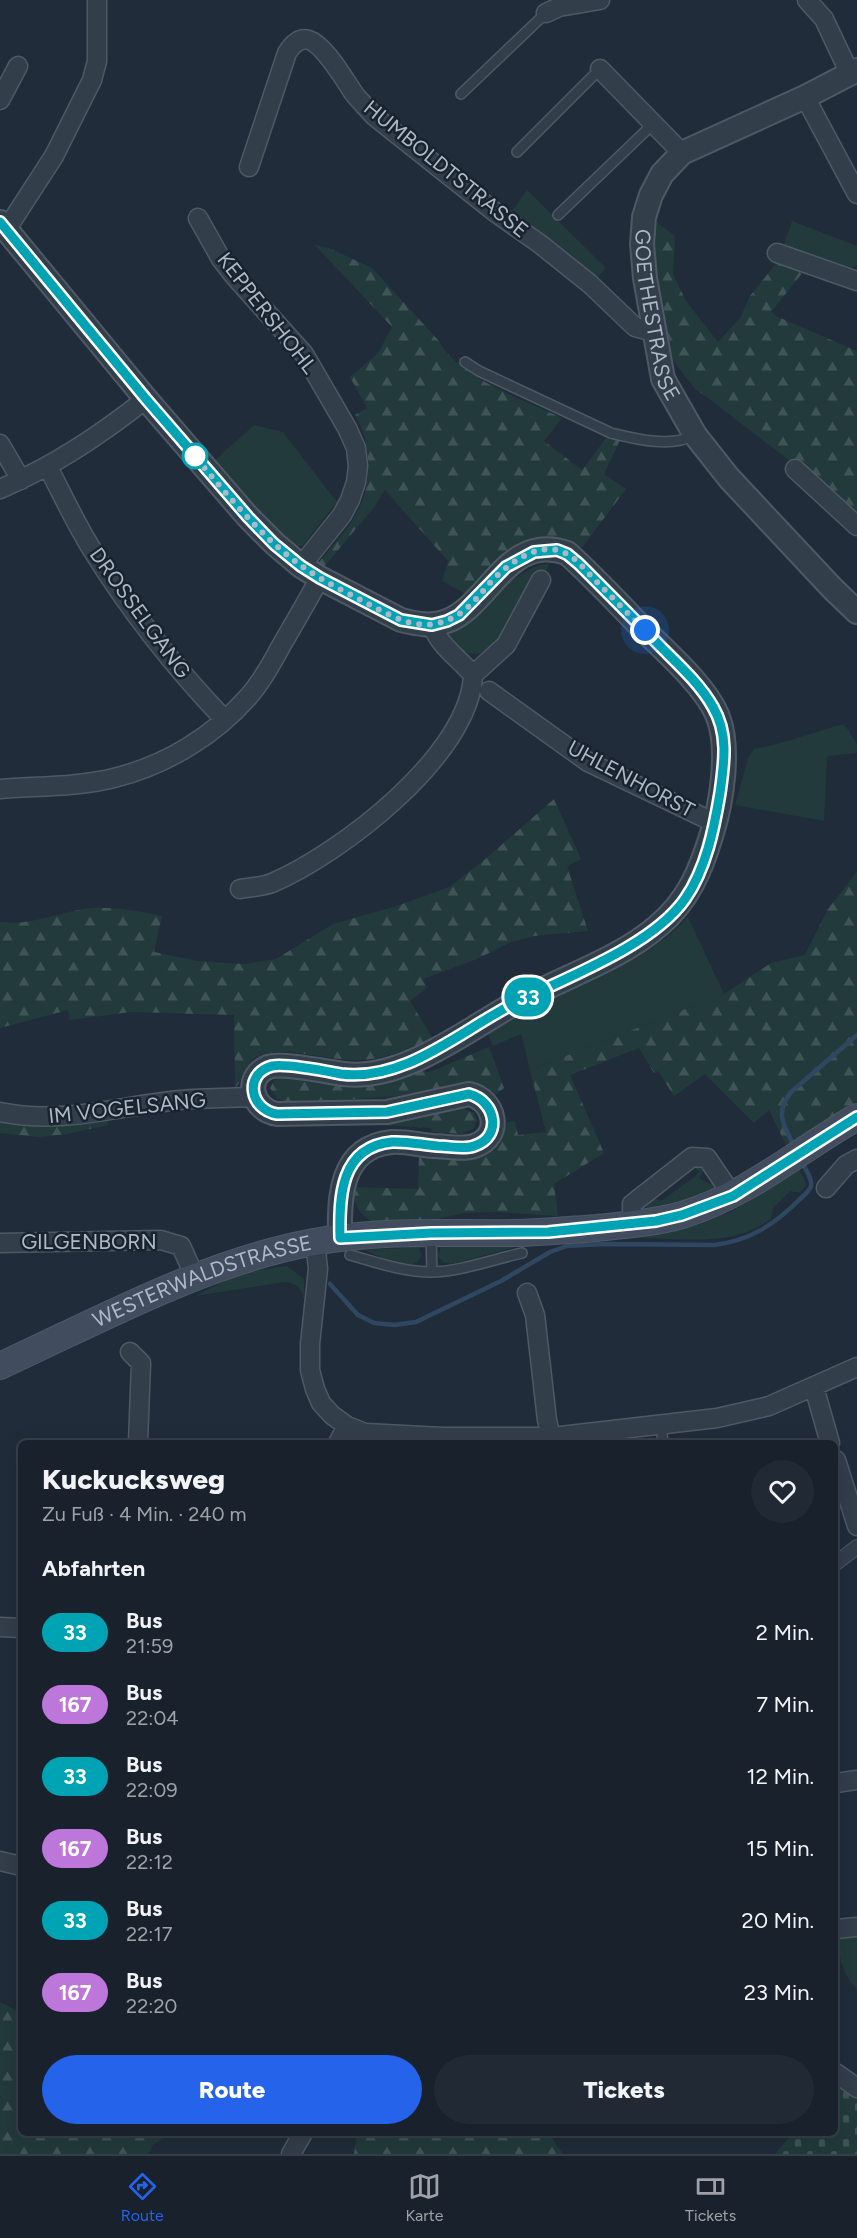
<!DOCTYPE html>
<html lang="de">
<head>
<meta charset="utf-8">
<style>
  body { margin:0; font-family:Figtree,sans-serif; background:#212934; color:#f1f3f6; height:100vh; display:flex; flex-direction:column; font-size:22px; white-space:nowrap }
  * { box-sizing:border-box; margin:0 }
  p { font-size:20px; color:#9fa3a9 }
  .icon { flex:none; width:33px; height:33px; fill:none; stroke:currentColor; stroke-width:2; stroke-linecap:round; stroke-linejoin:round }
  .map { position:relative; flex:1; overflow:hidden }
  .panel { position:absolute; left:18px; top:1440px; width:820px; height:696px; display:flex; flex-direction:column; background:#18212c; border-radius:9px; box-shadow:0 6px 24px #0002,0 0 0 2px #363e48 }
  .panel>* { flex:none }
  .badge { padding:0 12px; border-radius:20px; font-size:21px; line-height:39px }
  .you { position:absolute; width:30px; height:30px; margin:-15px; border:4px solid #fff; border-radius:50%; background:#1a73e8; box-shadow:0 0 0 9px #1a73e833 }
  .map>.badge { position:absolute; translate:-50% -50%; box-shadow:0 0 0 3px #fff }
  h2 { padding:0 24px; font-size:22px; line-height:54px }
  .round { display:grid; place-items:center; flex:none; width:63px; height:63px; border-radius:32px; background:#212934 }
  .head { display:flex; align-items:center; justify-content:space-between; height:102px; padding:0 24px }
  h1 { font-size:28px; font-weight:800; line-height:45px }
  .primary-button { display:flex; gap:12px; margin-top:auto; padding:12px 24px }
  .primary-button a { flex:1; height:69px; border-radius:36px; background:#2563eb; color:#fff; font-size:24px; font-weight:800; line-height:69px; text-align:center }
  .primary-button a+a { background:#212934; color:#f1f3f6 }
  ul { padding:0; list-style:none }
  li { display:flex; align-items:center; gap:18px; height:72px; padding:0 24px }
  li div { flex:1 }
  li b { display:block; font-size:22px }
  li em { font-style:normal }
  li .badge { min-width:66px; font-weight:700; text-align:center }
  .menu { display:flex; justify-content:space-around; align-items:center; height:84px; border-top:2px solid #363e48; background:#18212c; font-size:16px; color:#9fa3a9 }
  .menu a { display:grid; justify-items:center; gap:3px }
  .menu .active { color:#2563eb }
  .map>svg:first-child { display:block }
  .green { fill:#223a3c }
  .forest { fill:url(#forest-firs) }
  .cemetery { fill:url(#cemetery-stones) }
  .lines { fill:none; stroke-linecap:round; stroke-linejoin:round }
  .stream { stroke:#304761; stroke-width:4.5 }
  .service-casing { stroke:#4e5965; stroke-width:12 }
  .pedestrian-casing { stroke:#4e5965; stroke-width:16 }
  .minor-casing { stroke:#4e5965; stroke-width:21 }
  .tertiary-casing { stroke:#4e5965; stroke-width:26 }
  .secondary-casing { stroke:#4e5965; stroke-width:28 }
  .service { stroke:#333e4b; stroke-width:9 }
  .pedestrian { stroke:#333e4b; stroke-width:14 }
  .minor { stroke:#333e4b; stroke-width:18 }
  .tertiary { stroke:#333e4b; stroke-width:22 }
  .secondary { stroke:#414d5e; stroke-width:26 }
  .line-casing { stroke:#fff; stroke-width:14 }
  .line { stroke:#00a3b4; stroke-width:9 }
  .walk { stroke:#aeb9c7; stroke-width:6; stroke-dasharray:0 10.8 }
  .stop-dot { fill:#fff; stroke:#00a3b4; stroke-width:3 }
  .labels { text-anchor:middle; stroke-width:5; stroke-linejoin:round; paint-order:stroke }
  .street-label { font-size:21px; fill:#aeb9c7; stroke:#19232f }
</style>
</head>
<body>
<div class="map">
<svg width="857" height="2154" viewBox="0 0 857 2154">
  <defs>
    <pattern id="forest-firs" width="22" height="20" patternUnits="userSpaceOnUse" patternTransform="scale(1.5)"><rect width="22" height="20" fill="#223a3c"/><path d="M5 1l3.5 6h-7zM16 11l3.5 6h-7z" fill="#405457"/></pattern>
    <pattern id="cemetery-stones" width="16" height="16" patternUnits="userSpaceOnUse" patternTransform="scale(1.5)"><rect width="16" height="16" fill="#223a3c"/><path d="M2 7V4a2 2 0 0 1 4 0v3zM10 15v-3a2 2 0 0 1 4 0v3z" fill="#405457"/></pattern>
  </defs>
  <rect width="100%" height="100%" fill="#202c3a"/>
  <path class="green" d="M527 190 606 268 594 281 510 214Z
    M792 221 857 246V265L848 269 783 247Z
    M254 425 283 432 337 502 302 546 293 547 271 528 214 461Z
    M550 563 546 572 540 570 534 573C524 595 498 670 464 651 457 647 451 643 448 635 488 619 505 569 550 563Z
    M844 724 857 744V753L827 756 824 821 735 805 748 758 754 749C786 743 814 732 844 724Z
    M688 917 724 994 530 1070 521 1034 493 1046 488 1034C504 1022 522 1011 540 1002 590 978 650 960 688 917Z
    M691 1166H707L699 1178 710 1184 715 1176 722 1187 685 1200 647 1208 648 1200 651 1196 661 1201 696 1176 699 1171Z
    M799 1170 804 1178 806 1186 799 1193 790 1191 773 1208 771 1219C731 1247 687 1239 641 1238L701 1222 731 1212Z
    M524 1243 527 1244 451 1264 443 1262 438 1256 441 1246Z
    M418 1247 422 1255C414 1276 379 1256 365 1250Z
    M287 1266 304 1279V1299C301 1288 296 1283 285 1282L195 1296 243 1272Z
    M857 1931V1989C840 1971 839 1957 839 1934Z"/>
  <path class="forest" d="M655 221 675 236 673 274 686 301 718 342 740 318 750 296 778 261 804 271 771 312 776 316 857 351V518L802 470 704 395 695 389 675 363 667 344 654 257Z
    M315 245 329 248 372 268 439 341C457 377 526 401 562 418L544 441 582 470 607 437 620 440 604 474 626 489 581 549C534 517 496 562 466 594L442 581 448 561 385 490 375 506 323 568 319 562C331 548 344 534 354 518 373 487 373 445 355 415L367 408 350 377 378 353 392 327Z
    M554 799 581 859 567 866 588 931 534 936 511 942 477 959 423 979 427 988 410 1001 433 1039C408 1049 384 1060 357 1060 327 1061 279 1043 255 1058 244 1065 244 1080 235 1088L234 1015 131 1012 70 1020 68 1010 0 1028V922C28 926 55 914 83 909 104 905 142 911 162 916L154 952 197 961 244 964 276 959 333 924 397 906 449 887 483 861Z
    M857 872V1101L787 1147 769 1110 754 1123 705 1074 674 1096 658 1071 654 1073 639 1048 570 1075 604 1153 554 1184 558 1216 497 1212 464 1213 429 1221 373 1222C359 1215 353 1202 353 1187L418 1189 419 1154C460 1159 492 1171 507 1122L515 1121 518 1135 546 1132 530 1070 724 994 771 963 805 955 828 909Z
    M489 1047 504 1088 496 1095 487 1087 471 1084 397 1096 342 1100 285 1101 277 1099 270 1088 274 1081 282 1077C296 1077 310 1082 324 1084 357 1088 391 1082 422 1069L426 1072 432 1071Z
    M462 1108 474 1113 477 1120 474 1128 462 1134 432 1132 431 1128 343 1123 427 1115Z
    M108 1119V1125L67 1134 39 1137 0 1133V1120C36 1129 72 1124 108 1119Z
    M0 2002 21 2013V2133H170L153 2145 148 2154H0Z
    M357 2133H548L563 2154H354Z"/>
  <path class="cemetery" d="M837 2082 857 2096V2154H775L793 2133H836Z"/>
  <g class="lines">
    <path class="stream" d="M795 1148C784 1125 774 1114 791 1092L857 1035
      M330 1284 358 1315 374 1323 395 1325 416 1322 501 1281 550 1252 567 1246 605 1244 714 1245C749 1241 774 1225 799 1200 803 1196 810 1191 811 1186 813 1179 804 1167 801 1161"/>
    <defs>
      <path id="service" d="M461 94 546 13
        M517 152 600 69
        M558 215 653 124
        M465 362 479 371 611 433C636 439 671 448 695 435
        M431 1236 432 1272
        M350 1255C376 1262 403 1272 431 1272 458 1272 495 1259 522 1253
        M661 1424 663 1443"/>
      <path id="pedestrian" d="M836 1563 857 1547"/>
      <path id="minor" d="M807 0 824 19 850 74
        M546 13 559 7 600 0
        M600 69 682 153
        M805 97 857 194
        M0 100 18 66
        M249 167 287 53C292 45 299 37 309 40 325 45 345 81 355 95 361 102 368 109 374 116L496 213 540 244 590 284 635 327 654 332
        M198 218 221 259 235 277 304 354 347 428 356 448 358 466 356 482 350 500 342 515 301 566
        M6 230 54 156 92 80 97 61V0
        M777 253 857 281
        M0 444 21 480
        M48 467C62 494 75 522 91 548 130 611 174 667 225 720
        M795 469 857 526
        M0 489C54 466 100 435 146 399
        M432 625C439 646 459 658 473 675L506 645 541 580
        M489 691 588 762 715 823
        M0 789C38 786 77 787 114 778 166 765 214 736 249 696 262 681 272 663 281 646 294 624 307 601 320 578
        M240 889C250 887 262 887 272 883 340 854 470 755 473 675
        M0 1112C64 1125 117 1106 180 1100 204 1098 229 1098 254 1097
        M826 1188 846 1165 857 1159
        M632 1225V1204L692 1157 707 1158 733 1196
        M315 1241 318 1269 310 1344V1370L315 1389 321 1403 332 1415 347 1426 365 1433 443 1437H552L717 1418 769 1406 857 1367
        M0 1243 161 1240 181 1246 195 1277
        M527 1293 535 1315 547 1420 552 1443
        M130 1352 141 1363 138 1443
        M814 1387 830 1443
        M338 1443 347 1426
        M836 1460 857 1526
        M0 1627 21 1628
        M836 1783 857 1780
        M0 1861 21 1866
        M836 1929 857 1927
        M836 2073 857 2088
        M291 2154 303 2133"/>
      <g id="tertiary">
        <path id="s1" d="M857 70 805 97 682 153 662 174 651 195 644 217 642 244 645 278 663 379 695 435 729 478 832 588 857 612"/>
        <path d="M0 222 146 399 248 517 275 544 301 566 320 578 401 620C417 624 432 627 447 621 489 606 507 532 567 553 593 576 617 602 641 627 664 650 706 686 718 717 730 748 722 801 712 833 701 870 688 901 658 926 619 960 558 979 512 1005 464 1032 402 1081 344 1074 328 1072 281 1062 268 1067 243 1078 252 1110 277 1114L387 1112 469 1094C496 1100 503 1137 474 1146 462 1150 446 1146 433 1146 420 1145 405 1141 392 1142 340 1147 339 1197 340 1238"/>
      </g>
      <g id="secondary">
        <path id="s2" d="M0 1366C100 1320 205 1262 314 1242 381 1229 451 1234 519 1233 545 1232 571 1230 597 1228 625 1225 654 1223 682 1215 750 1194 797 1151 857 1117"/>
      </g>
    </defs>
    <use href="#service" class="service-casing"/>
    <use href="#pedestrian" class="pedestrian-casing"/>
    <use href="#minor" class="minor-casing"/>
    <use href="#tertiary" class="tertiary-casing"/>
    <use href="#secondary" class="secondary-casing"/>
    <use href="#service" class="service"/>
    <use href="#pedestrian" class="pedestrian"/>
    <use href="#minor" class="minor"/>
    <use href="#tertiary" class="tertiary"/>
    <use href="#secondary" class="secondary"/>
  </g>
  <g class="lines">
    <defs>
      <path id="line" d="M0 222 146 399 248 517 274 544 301 566 320 578 401 620 432 625 447 621 459 615 506 567 534 552 557 550 567 554 579 564C606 591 634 619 661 647 679 665 700 684 713 707 729 734 724 764 720 793 714 829 706 869 685 899 652 946 567 977 515 1003 461 1030 406 1082 341 1074 325 1071 286 1063 272 1066 243 1074 250 1110 277 1114L387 1112 469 1094C496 1101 503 1137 474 1146 464 1150 449 1146 438 1146 423 1145 407 1141 392 1142 340 1147 339 1197 340 1238L431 1233 548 1232 656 1221 682 1215 733 1196 857 1117"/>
    </defs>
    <use href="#line" class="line-casing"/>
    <use href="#line" class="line"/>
    <path class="walk" d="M195 456 189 450C224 490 259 536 303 567 324 582 348 593 370 605 390 615 412 628 434 624 459 620 473 603 488 585 505 566 539 538 567 554 577 559 585 570 593 578 610 595 627 613 645 630"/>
  </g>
  <circle class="stop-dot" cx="195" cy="456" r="12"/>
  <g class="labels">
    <g class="street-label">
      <text transform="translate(446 169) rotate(39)" y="7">HUMBOLDTSTRASSE</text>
      <text transform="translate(267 313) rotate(52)" y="7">KEPPERSHOHL</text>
      <text dy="7" stroke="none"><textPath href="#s1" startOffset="369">GOETHESTRASSE</textPath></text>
      <text transform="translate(140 613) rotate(54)" y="7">DROSSELGANG</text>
      <text transform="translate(631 779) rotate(28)" y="7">UHLENHORST</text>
      <text transform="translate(127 1108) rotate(-6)" y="7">IM VOGELSANG</text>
      <text x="89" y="1249">GILGENBORN</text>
      <text dy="7" stroke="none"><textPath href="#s2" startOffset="220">WESTERWALDSTRASSE</textPath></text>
    </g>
  </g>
</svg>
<div class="you" style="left:645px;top:630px"></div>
<b class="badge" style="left:528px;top:997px;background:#00a3b4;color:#fff">33</b>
<section class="panel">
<div class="head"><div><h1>Kuckucksweg</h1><p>Zu Fuß · 4 Min. · 240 m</p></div><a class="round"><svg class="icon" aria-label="heart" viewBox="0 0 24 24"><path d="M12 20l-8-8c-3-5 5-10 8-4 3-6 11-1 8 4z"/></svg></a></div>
<h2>Abfahrten</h2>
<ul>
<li><span class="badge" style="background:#00a3b4;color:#fff">33</span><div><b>Bus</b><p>21:59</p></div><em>2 Min.</em></li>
<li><span class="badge" style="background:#bd76da;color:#fff">167</span><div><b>Bus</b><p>22:04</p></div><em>7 Min.</em></li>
<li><span class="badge" style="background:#00a3b4;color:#fff">33</span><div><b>Bus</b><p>22:09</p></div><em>12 Min.</em></li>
<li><span class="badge" style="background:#bd76da;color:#fff">167</span><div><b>Bus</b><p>22:12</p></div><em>15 Min.</em></li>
<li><span class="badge" style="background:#00a3b4;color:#fff">33</span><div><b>Bus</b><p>22:17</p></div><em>20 Min.</em></li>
<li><span class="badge" style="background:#bd76da;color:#fff">167</span><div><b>Bus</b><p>22:20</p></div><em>23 Min.</em></li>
</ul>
<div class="primary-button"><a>Route</a><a>Tickets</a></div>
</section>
</div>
<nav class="menu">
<a class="active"><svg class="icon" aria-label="directions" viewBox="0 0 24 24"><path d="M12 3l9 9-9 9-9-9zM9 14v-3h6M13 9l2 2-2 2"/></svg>Route</a>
<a><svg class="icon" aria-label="map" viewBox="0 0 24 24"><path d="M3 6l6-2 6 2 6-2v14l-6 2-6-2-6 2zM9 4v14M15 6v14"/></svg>Karte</a>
<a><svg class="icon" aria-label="tickets" viewBox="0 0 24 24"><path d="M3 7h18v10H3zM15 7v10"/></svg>Tickets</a>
</nav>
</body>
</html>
